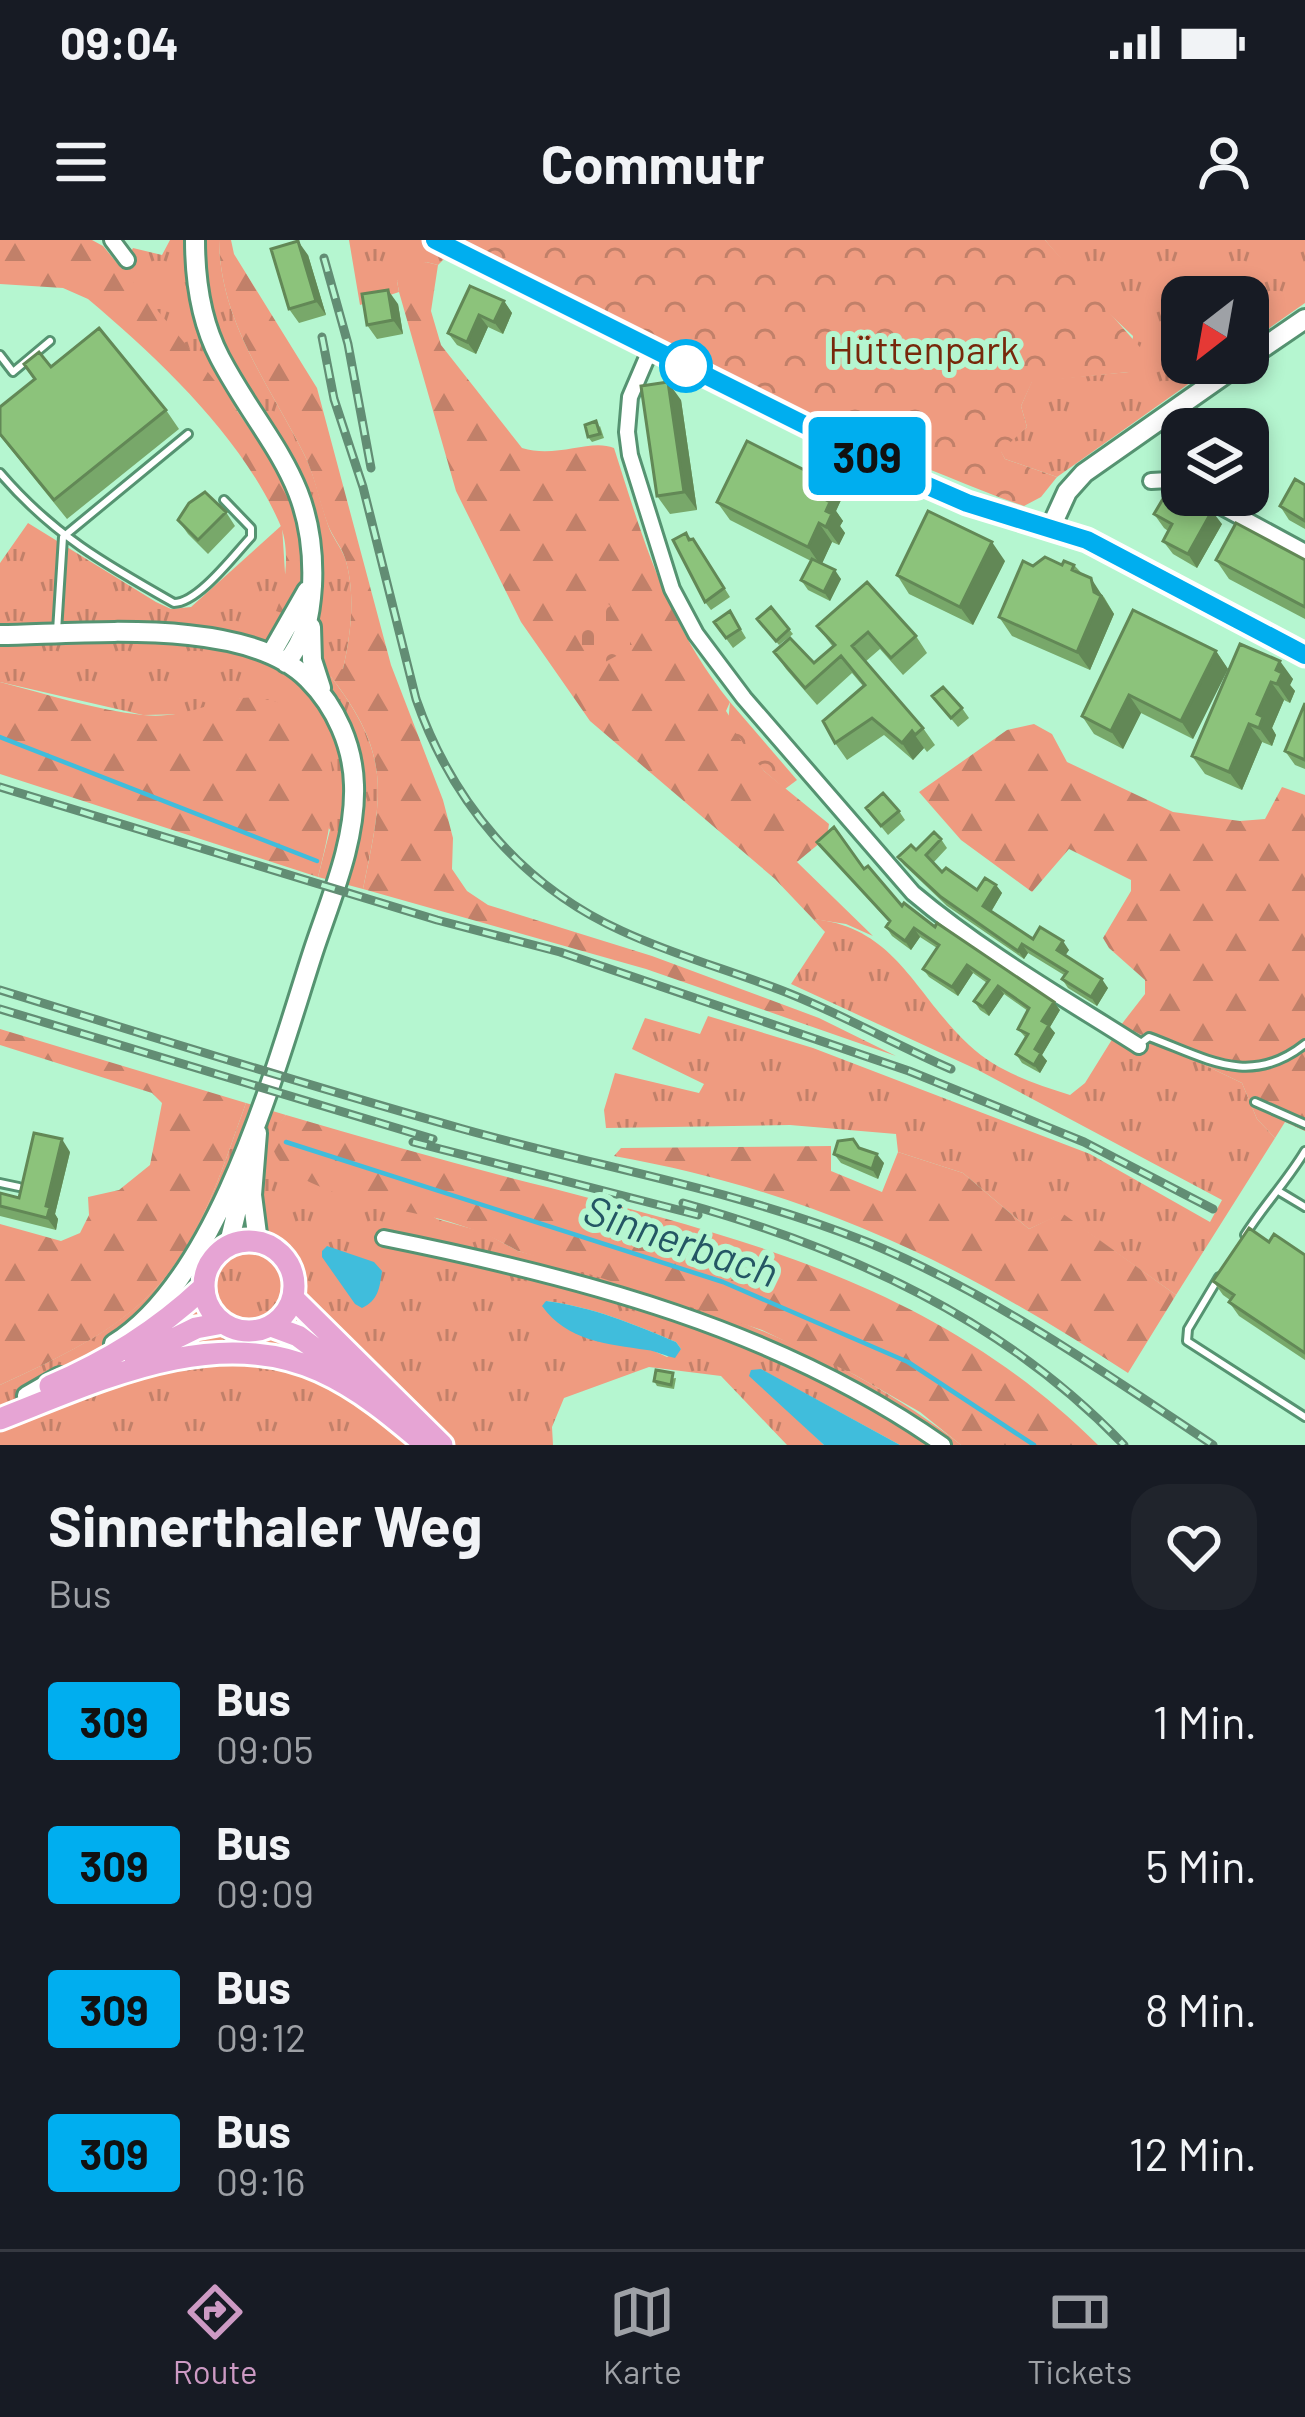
<!DOCTYPE html>
<html lang="de">
<head>
<meta charset="utf-8">
<style>
  body { margin:0; font-family:Barlow,sans-serif; background:#20242c; color:#f1f3f6; height:100vh; display:flex; flex-direction:column; font-size:45px; white-space:nowrap }
  * { box-sizing:border-box; margin:0 }
  p { font-size:39px; color:#9ea1a6 }
  .icon { flex:none; width:66px; height:66px; fill:none; stroke:currentColor; stroke-width:2; stroke-linecap:round; stroke-linejoin:round }
  .map { position:relative; height:1205px; overflow:hidden }
  .details { display:flex; flex-direction:column; background:#171b24; flex:1 }
  .details>* { flex:none }
  .badge { padding:0 24px; border-radius:9px; font-size:42px; line-height:78px }
  .needle { width:78px; rotate:211deg }
  .buttons { position:absolute; left:1161px; top:36px; display:grid; gap:24px }
  .buttons a { display:grid; place-items:center; width:108px; height:108px; border-radius:24px; background:#171b24; box-shadow:0 6px 18px #0003; font-size:60px }
  .map>.badge { position:absolute; translate:-50% -50%; box-shadow:0 0 0 6px #fff }
  .round { display:grid; place-items:center; flex:none; width:126px; height:126px; border-radius:36px; background:#20242c }
  .overview { display:flex; align-items:center; justify-content:space-between; height:204px; padding:0 48px }
  h1 { font-size:57px; font-weight:700; line-height:90px }
  ul { padding:0; list-style:none }
  li { display:flex; align-items:center; gap:36px; height:144px; padding:0 48px }
  li div { flex:1 }
  li b { display:block; font-size:45px }
  li em { font-style:normal }
  li .badge { min-width:132px; font-weight:700; text-align:center }
  .status { display:flex; justify-content:space-between; align-items:center; height:84px; padding:0 60px; background:#171b24; direction:ltr }
  .status svg { height:33px; fill:currentColor }
  header { display:flex; justify-content:space-between; align-items:center; height:156px; padding:0 48px; background:#171b24; font-size:54px; font-weight:700 }
  .tabs { display:flex; justify-content:space-around; align-items:center; height:168px; border-top:3px solid #363941; background:#171b24; font-size:33px; color:#9ea1a6 }
  .tabs a { display:grid; justify-items:center; gap:6px }
  .tabs .active { color:#cd9ac4 }
  .map>svg:first-child { display:block }
  .grass { fill:url(#grass-tufts); fill-rule:evenodd }
  .forest { fill:url(#forest-firs) }
  .cemetery { fill:url(#cemetery-stones) }
  .park { fill:url(#park-crowns) }
  .water { fill:#40bddc }
  .lines { fill:none; stroke-linecap:round; stroke-linejoin:round }
  .stream { stroke:#40bddc; stroke-width:4.5 }
  .lane-casing { stroke:#559371; stroke-width:12 }
  .street-casing { stroke:#559371; stroke-width:20 }
  .secondary-casing { stroke:#559371; stroke-width:24 }
  .primary-casing { stroke:#fff; stroke-width:27 }
  .lane { stroke:#fff; stroke-width:6 }
  .street { stroke:#fff; stroke-width:14 }
  .secondary { stroke:#fff; stroke-width:18 }
  .primary { stroke:#e6a4d4; stroke-width:21 }
  .rail-casing { stroke:#628d74; stroke-width:9 }
  .rail { stroke:#b5f6d0; stroke-width:4.5; stroke-dasharray:14; stroke-linecap:butt }
  .wall { fill:#78a86a }
  .shaded-wall { fill:#628856 }
  .building { fill:#8cc37b; stroke:#628856; stroke-width:3 }
  .line-casing { stroke:#fff; stroke-width:27 }
  .line { stroke:#00aeef; stroke-width:18 }
  .stop-dot { fill:#fff; stroke:#00aeef; stroke-width:6 }
  .labels { text-anchor:middle; stroke-width:12; stroke-linejoin:round; paint-order:stroke }
  .park-label { font-size:39px; fill:#77280b; stroke:#b5f6d0 }
  .water-label { font-size:42px; font-style:italic; fill:#245664; stroke:#b5f6d0 }
</style>
</head>
<body>
<div class="status"><b>09:04</b><svg viewBox="0 0 49 12"><path d="M0 12V9h3v3zM5 12V6h3v6zM10 12V3h3v9zM15 12V0h3v12zM26 1h20v11H26zM47 4h2v5h-2z"/></svg></div>
<header><svg class="icon" aria-label="menu" viewBox="0 0 24 24"><path d="M4 6h16M4 12h16M4 18h16"/></svg>Commutr<svg class="icon" aria-label="person" viewBox="0 0 24 24"><circle cx="12" cy="8" r="4"/><path d="M4 21q1-7 8-7t8 7"/></svg></header>
<div class="map">
<svg width="1305" height="1205" viewBox="0 0 1305 1205">
  <defs>
    <pattern id="grass-tufts" width="24" height="20" patternUnits="userSpaceOnUse" patternTransform="scale(3)"><rect width="24" height="20" fill="#ef9b80"/><path d="M3 7l-1-3M5 7V3M7 7l1-3M15 17l-1-3M17 17v-4M19 17l1-3" fill="none" stroke="#c18069"/></pattern>
    <pattern id="forest-firs" width="22" height="20" patternUnits="userSpaceOnUse" patternTransform="scale(3)"><rect width="22" height="20" fill="#ef9b80"/><path d="M5 1l3.5 6h-7zM16 11l3.5 6h-7z" fill="#c18069"/></pattern>
    <pattern id="cemetery-stones" width="16" height="16" patternUnits="userSpaceOnUse" patternTransform="scale(3)"><rect width="16" height="16" fill="#ef9b80"/><path d="M2 7V4a2 2 0 0 1 4 0v3zM10 15v-3a2 2 0 0 1 4 0v3z" fill="#c18069"/></pattern>
    <pattern id="park-crowns" width="20" height="18" patternUnits="userSpaceOnUse" patternTransform="scale(3)"><rect width="20" height="18" fill="#ef9b80"/><path d="M2 6a3 3 0 1 1 6 0M12 15a3 3 0 1 1 6 0" fill="none" stroke="#c18069"/></pattern>
  </defs>
  <rect width="100%" height="100%" fill="#b5f6d0"/>
  <path class="grass" d="M170 0H219C220 82 269 144 304 214 315 236 320 262 328 285 332 297 341 307 345 318 356 353 351 394 343 429L331 437C393 517 382 556 363 649L318 637 330 590 242 458 191 474 143 475 0 442V323L28 283 156 362 171 369 191 367 282 285 286 349 280 375 300 302 248 184 121 29 133 8 162 15Z
    M349 0H458L461 2 438 25 426 22 397 41 399 52 360 65Z
    M1045 0H1305V63L1248 103V57H1182V123H1218L1057 237 1005 219 1000 210 1027 187 1021 166 1032 141 1129 132 1133 96 1099 64Z
    M813 679C896 687 915 755 969 805 998 832 1033 843 1070 855L1085 843 1121 785 1242 843 1257 879 1275 898 1176 1055 1062 974 1029 989 963 933 898 912 896 894 790 885 606 888 604 870 615 833 699 853 704 844 632 809 645 778 700 794 708 776 813 808 1090 914 1210 982 1222 960 978 830 791 744 825 692Z
    M246 863 286 875 280 883 437 979 483 992 518 1011C673 1053 834 1104 961 1205H900L760 1129 799 1181 824 1205H787L721 1136 649 1127 564 1158 552 1187 553 1205H0V1145C54 1120 116 1092 157 1047 203 996 223 926 246 863ZM546 1061C593 1067 633 1084 676 1102L681 1109 667 1117Z"/>
  <path class="forest" d="M0 0H92L103 6C155 70 299 223 300 303 300 326 293 353 285 374L276 371C286 347 291 307 279 282 240 195 160 120 88 59L63 48 0 44Z
    M219 0H231L234 14 317 148 391 425 443 560 453 598 452 629 467 651 488 665 652 716 819 778 896 816 646 729 363 649C382 557 393 516 331 437L333 430 343 429C351 394 356 353 345 318 341 306 332 296 328 285 319 262 315 236 304 214 269 144 220 82 219 0Z
    M426 22 438 25 431 71 441 105 522 208C557 219 590 198 614 208 644 302 667 383 730 462L726 471 764 531 829 584 827 597 797 622 873 696 846 684 813 679 775 639 590 481 521 382 456 251 399 52 397 41 406 30Z
    M0 442C46 454 96 470 143 475 183 479 206 463 241 458 256 456 273 460 286 465 354 493 332 582 318 637L0 534Z
    M1034 484 1052 494 1067 522 1173 572 1240 581 1265 579 1282 547 1305 555V891L1285 882 1275 898 1257 879 1242 843 1121 785 1145 754V740L1109 708 1103 698 1131 651V640L1069 609 1032 652 961 600 919 552 1007 490Z
    M0 789 246 863C223 926 203 996 157 1047 117 1092 54 1120 0 1145V984L61 1001 80 993 89 975 88 957 119 950 150 925 162 863 152 853 0 805Z
    M286 875C374 901 462 926 551 948 757 1002 940 1049 1098 1205H961L920 1172 855 1135 762 1090 518 1011C493 997 469 987 440 979 404 969 222 943 286 875Z
    M831 906V931L882 952 898 912 963 933 1029 989 1062 973 1176 1055 1128 1133C959 1023 814 952 614 916L621 908Z"/>
  <path class="cemetery" d="M609 364 633 407 594 428 570 386Z"/>
  <path class="park" d="M458 0H1045L1146 114 1129 132 1032 142 1021 166 1027 187 1001 211 1005 219 1057 237 1041 257 1024 266C973 249 926 226 875 209Z
    M730 462 797 540 785 549 764 531 728 483Z"/>
  <path class="water" d="M327 1006 374 1022 382 1031C380 1047 378 1061 362 1068L355 1064 322 1017V1011Z
    M546 1061C593 1067 633 1084 676 1102L681 1109 675 1118C664 1116 657 1111 647 1110 607 1104 567 1101 542 1066Z
    M761 1129 900 1205H824L749 1136 751 1130Z"/>
  <g class="lines">
    <path class="stream" d="M0 497 317 621
      M286 902 723 1042 908 1122 1034 1205"/>
    <defs>
      <path id="lane" d="M0 115 13 132 50 101
        M0 233C52 294 105 324 174 363 198 363 234 315 251 297V288L224 260
        M57 391 63 297 188 194
        M1141 803 1149 797C1206 818 1250 848 1305 804
        M1255 862 1305 884
        M0 943 19 947
        M1280 952 1305 967
        M1245 995C1264 965 1287 941 1305 911
        M1219 1037 1188 1089 1187 1101 1305 1177"/>
      <path id="street" d="M112 0 127 20
        M651 108 630 157 627 192 630 215 672 349 696 394 744 458 913 653C983 712 1062 757 1139 806
        M1151 241 1169 240 1182 245
        M1200 255 1305 312
        M384 998C578 1037 779 1089 943 1205"/>
      <path id="secondary" d="M195 0C195 39 201 82 220 118 265 203 317 240 312 346 310 377 306 398 286 423
        M435 0 921 243 967 263 1086 300 1305 415
        M1248 118 1305 79
        M1051 287 1067 252 1084 233 1241 123
        M311 387 312 420 321 448
        M0 395C84 394 246 376 308 439 336 467 353 506 354 545 356 602 330 660 313 712 276 826 220 1038 114 1104
        M271 414 307 351
        M257 893 252 955 258 1002
        M228 1007 245 937
        M27 1156 60 1137"/>
      <path id="primary" d="M204 1046a45 45 0 1 1 90 0a45 45 0 1 1-90 0Z
        M293 1058 442 1205
        M271 1086 298 1096 361 1143
        M135 1118 196 1088 223 1083
        M50 1146C108 1121 157 1091 204 1047
        M0 1179C98 1141 215 1083 320 1131 360 1149 393 1177 426 1205"/>
    </defs>
    <use href="#lane" class="lane-casing"/>
    <use href="#street" class="street-casing"/>
    <use href="#secondary" class="secondary-casing"/>
    <use href="#primary" class="primary-casing"/>
    <use href="#lane" class="lane"/>
    <use href="#street" class="street"/>
    <use href="#secondary" class="secondary"/>
    <use href="#primary" class="primary"/>
    <defs>
      <path id="rail" d="M324 18 348 104 371 228
        M322 97 334 159 363 247 416 459C452 562 522 646 622 691 678 717 737 732 793 755 847 777 898 806 951 829
        M0 547 437 680 560 712 909 831 1084 902 1213 969
        M0 750C154 797 308 846 463 889 598 927 737 950 867 1002 991 1053 1102 1131 1213 1205
        M0 769 433 899
        M413 902 698 975
        M683 963C848 1009 1004 1079 1124 1205"/>
    </defs>
    <use href="#rail" class="rail-casing"/>
    <use href="#rail" class="rail"/>
  </g>
  <path class="wall" d="M308 15 326 75 299 83 289 69Z
    M504 61 512 73 503 94 488 87 476 114 457 105 448 93Z
    M398 64 403 94 377 99 367 85Z
    M24 124 51 127 166 170 179 189 67 279 0 196V167L34 139Z
    M681 160 697 270 670 274 657 256Z
    M600 186 604 198 592 202 588 197Z
    M828 242 841 260 836 271 843 281 840 286 845 293 839 305 832 302 822 323 841 339 830 361 808 350 801 340 811 321 730 280 717 262Z
    M1305 245V289L1289 280 1280 266Z
    M226 272 235 286 208 314 188 294 178 280Z
    M1154 274 1222 284 1197 328 1173 314 1163 301 1168 291 1164 288Z
    M686 293 699 307 730 357 711 370 705 362Z
    M1216 320H1305V379L1229 339Z
    M1005 321 973 385 909 354 897 335Z
    M1074 325 1104 357 1114 374 1090 430 1012 396 999 377 1033 326Z
    M771 367 793 394 779 405 757 379Z
    M730 371 746 398 733 408 714 382Z
    M817 386 916 396 927 413 903 435 880 409 865 422 923 488 935 505 927 512 924 508 913 520 884 495 847 520 835 503 863 446 852 433 817 465 786 429 774 412 814 423 833 407Z
    M1240 404 1293 439 1290 445 1295 451 1290 463 1284 460 1272 488 1276 495 1272 506 1262 502 1242 550 1205 534 1192 516Z
    M1216 411 1228 429 1193 499 1141 473 1123 509 1094 494 1082 476Z
    M932 456 962 468 969 478 958 487Z
    M1305 463V529L1295 525 1285 511Z
    M866 568 899 571 905 580 888 595Z
    M941 599 947 608 933 623 942 632 977 650 996 645 1002 653 991 672 1033 699 1069 710 1065 715 1108 748 1097 766 1068 748 1062 739 1064 735 1028 713 1024 719 947 666 904 625 898 617Z
    M817 602 864 629 902 666 1060 770 1050 787 1055 793 1042 815 1047 821 1040 833 1022 823 1016 814 1026 798 1018 789 1028 771 1004 754 989 776 980 770 974 761 987 743 973 733 958 756 929 737 923 729 937 708 920 697 911 710 892 696 886 687 889 682Z
    M859 908 884 923 878 939 841 923 834 914Z
    M70 912 55 974 58 979 56 990 0 976V953L19 958Z
    M1269 1002 1305 1015V1120L1239 1076 1229 1062 1230 1060 1223 1055 1213 1041Z
    M676 1138 674 1149 657 1146 654 1141Z"/>
  <path class="shaded-wall" d="M298 1 308 15 326 75 316 61Z
    M388 50 398 64 403 94 393 80Z
    M504 61 512 73 503 94 494 82Z
    M479 75 488 87 476 114 467 102Z
    M668 142 681 160 697 270 684 252Z
    M828 242 841 260 836 271 843 281 840 286 845 293 839 305 826 287V271L821 257Z
    M1212 271 1222 284 1197 328 1188 314Z
    M819 283 832 302 821 326 808 307Z
    M992 302 1005 321 973 385 960 367Z
    M835 330 841 339 830 361 824 352Z
    M1091 338 1114 374 1090 430 1077 412 1094 352Z
    M1216 411 1228 429 1193 499 1181 481Z
    M1280 421 1293 439 1290 445 1295 451 1290 463 1277 444 1276 430Z
    M1271 442 1284 460 1272 488 1276 495 1272 506 1259 488 1257 474Z
    M1129 455 1141 473 1123 509 1111 491Z
    M1249 484 1262 502 1242 550 1229 532Z
    M912 491 924 508 913 520 902 503Z
    M996 645 1002 653 989 675 983 666Z
    M914 688 920 697 911 710 905 701Z
    M1063 701 1069 710 1063 719 1057 710Z
    M1022 704 1028 713 1024 719 1018 711Z
    M967 725 973 733 958 756 952 747Z
    M1102 739 1108 748 1097 766 1091 757Z
    M998 746 1004 754 989 776 983 767Z
    M1054 762 1060 770 1050 787 1055 793 1042 815 1047 821 1040 833 1034 825 1035 809 1042 781Z
    M62 899 70 912 55 974 58 979 56 990 47 978 46 966Z
    M877 914 884 923 878 939 872 929Z"/>
  <path class="building" d="M298 1 316 61 289 69 271 9Z
    M470 46 504 61 494 82 479 75 467 102 448 93Z
    M388 50 393 80 367 85 362 54Z
    M99 88 166 170 54 260 0 194V167L35 139 24 124 39 112 51 127Z
    M668 142 684 252 657 256 641 146Z
    M596 181 600 194 588 197 585 185Z
    M747 201 828 242 821 257 830 262 826 271 832 274 826 287 819 283 808 307 717 262Z
    M1295 239 1305 245V281L1280 266Z
    M1170 247 1212 271 1188 314 1163 301 1172 284 1154 274Z
    M205 252 226 272 198 300 178 280 189 263Z
    M928 271 992 302 960 367 897 335Z
    M1236 283 1305 320V367L1216 320Z
    M686 293 689 300 693 299 724 348 705 362 673 300Z
    M1045 317 1062 325 1064 321 1074 325 1072 330 1091 338 1094 352 1101 356 1077 412 999 377 1023 321 1033 326Z
    M812 319 835 330 824 352 801 340Z
    M867 342 916 396 891 418 868 392 852 406 923 488 915 495 912 491 902 503 872 478 835 503 823 481 865 445 841 416 805 448 774 412 790 398 814 423 835 405 817 386Z
    M771 367 789 389 776 401 757 379Z
    M1133 370 1216 411 1181 481 1129 455 1111 491 1082 476Z
    M730 371 740 389 726 398 714 382Z
    M1240 404 1280 421 1276 430 1282 433 1277 444 1271 442 1257 474 1263 477 1259 488 1249 484 1229 532 1192 516Z
    M943 447 962 468 951 478 932 456Z
    M1305 463V520L1285 511Z
    M883 553 899 571 881 586 866 568Z
    M834 587 864 629 868 626 902 666 904 663 935 687 937 683 1054 762 1042 781 1049 785 1035 809 1041 813 1034 825 1016 814 1028 794 1018 789 1029 768 998 746 983 767 974 761 989 740 967 725 952 747 923 729 939 705 914 688 905 701 886 687 890 681 817 602Z
    M934 592 941 599 926 615 942 632 946 628 977 650 985 638 996 645 983 666 1033 699 1040 687 1063 701 1057 710 1102 739 1091 757 1062 739 1067 732 1022 704 1018 711 941 657 898 617 911 605 916 610Z
    M34 893 62 899 46 966 50 967 47 978 0 966V953L19 958Z
    M853 899 859 908 877 914 872 929 834 914 838 901Z
    M1249 988 1269 1002 1274 994 1305 1015V1113L1229 1062 1234 1055 1213 1041Z
    M656 1130 673 1133 671 1145 654 1141Z"/>
  <g class="lines">
    <defs>
      <path id="line" d="M435 0 921 243 967 263 1087 300 1305 415"/>
    </defs>
    <use href="#line" class="line-casing"/>
    <use href="#line" class="line"/>
  </g>
  <circle class="stop-dot" cx="686" cy="126" r="24"/>
  <g class="labels">
    <g class="park-label">
      <text x="924" y="124">Hüttenpark</text>
    </g>
    <g class="water-label">
      <text transform="translate(681 1001) rotate(19)" y="15">Sinnerbach</text>
    </g>
  </g>
</svg>
<div class="buttons">
<a><svg class="needle" viewBox="-14 -14 28 28"><path d="M0-13l5 13h-10z" fill="#e53935"/><path d="M0 13l5-13h-10z" fill="#9ea1a6"/></svg></a>
<a><svg class="icon" aria-label="layers" viewBox="0 0 24 24"><path d="M12 4l9 5-9 5-9-5zM3 14l9 5 9-5"/></svg></a>
</div>
<b class="badge" style="left:867px;top:216px;background:#00aeef;color:#111">309</b>
</div>
<section class="details">
<div class="overview"><div><h1>Sinnerthaler Weg</h1><p>Bus</p></div><a class="round"><svg class="icon" aria-label="heart" viewBox="0 0 24 24"><path d="M12 20l-8-8c-3-5 5-10 8-4 3-6 11-1 8 4z"/></svg></a></div>
<ul>
<li><span class="badge" style="background:#00aeef;color:#111">309</span><div><b>Bus</b><p>09:05</p></div><em>1 Min.</em></li>
<li><span class="badge" style="background:#00aeef;color:#111">309</span><div><b>Bus</b><p>09:09</p></div><em>5 Min.</em></li>
<li><span class="badge" style="background:#00aeef;color:#111">309</span><div><b>Bus</b><p>09:12</p></div><em>8 Min.</em></li>
<li><span class="badge" style="background:#00aeef;color:#111">309</span><div><b>Bus</b><p>09:16</p></div><em>12 Min.</em></li>
</ul>
</section>
<nav class="tabs">
<a class="active"><svg class="icon" aria-label="directions" viewBox="0 0 24 24"><path d="M12 3l9 9-9 9-9-9zM9 14v-3h6M13 9l2 2-2 2"/></svg>Route</a>
<a><svg class="icon" aria-label="map" viewBox="0 0 24 24"><path d="M3 6l6-2 6 2 6-2v14l-6 2-6-2-6 2zM9 4v14M15 6v14"/></svg>Karte</a>
<a><svg class="icon" aria-label="tickets" viewBox="0 0 24 24"><path d="M3 7h18v10H3zM15 7v10"/></svg>Tickets</a>
</nav>
</body>
</html>
